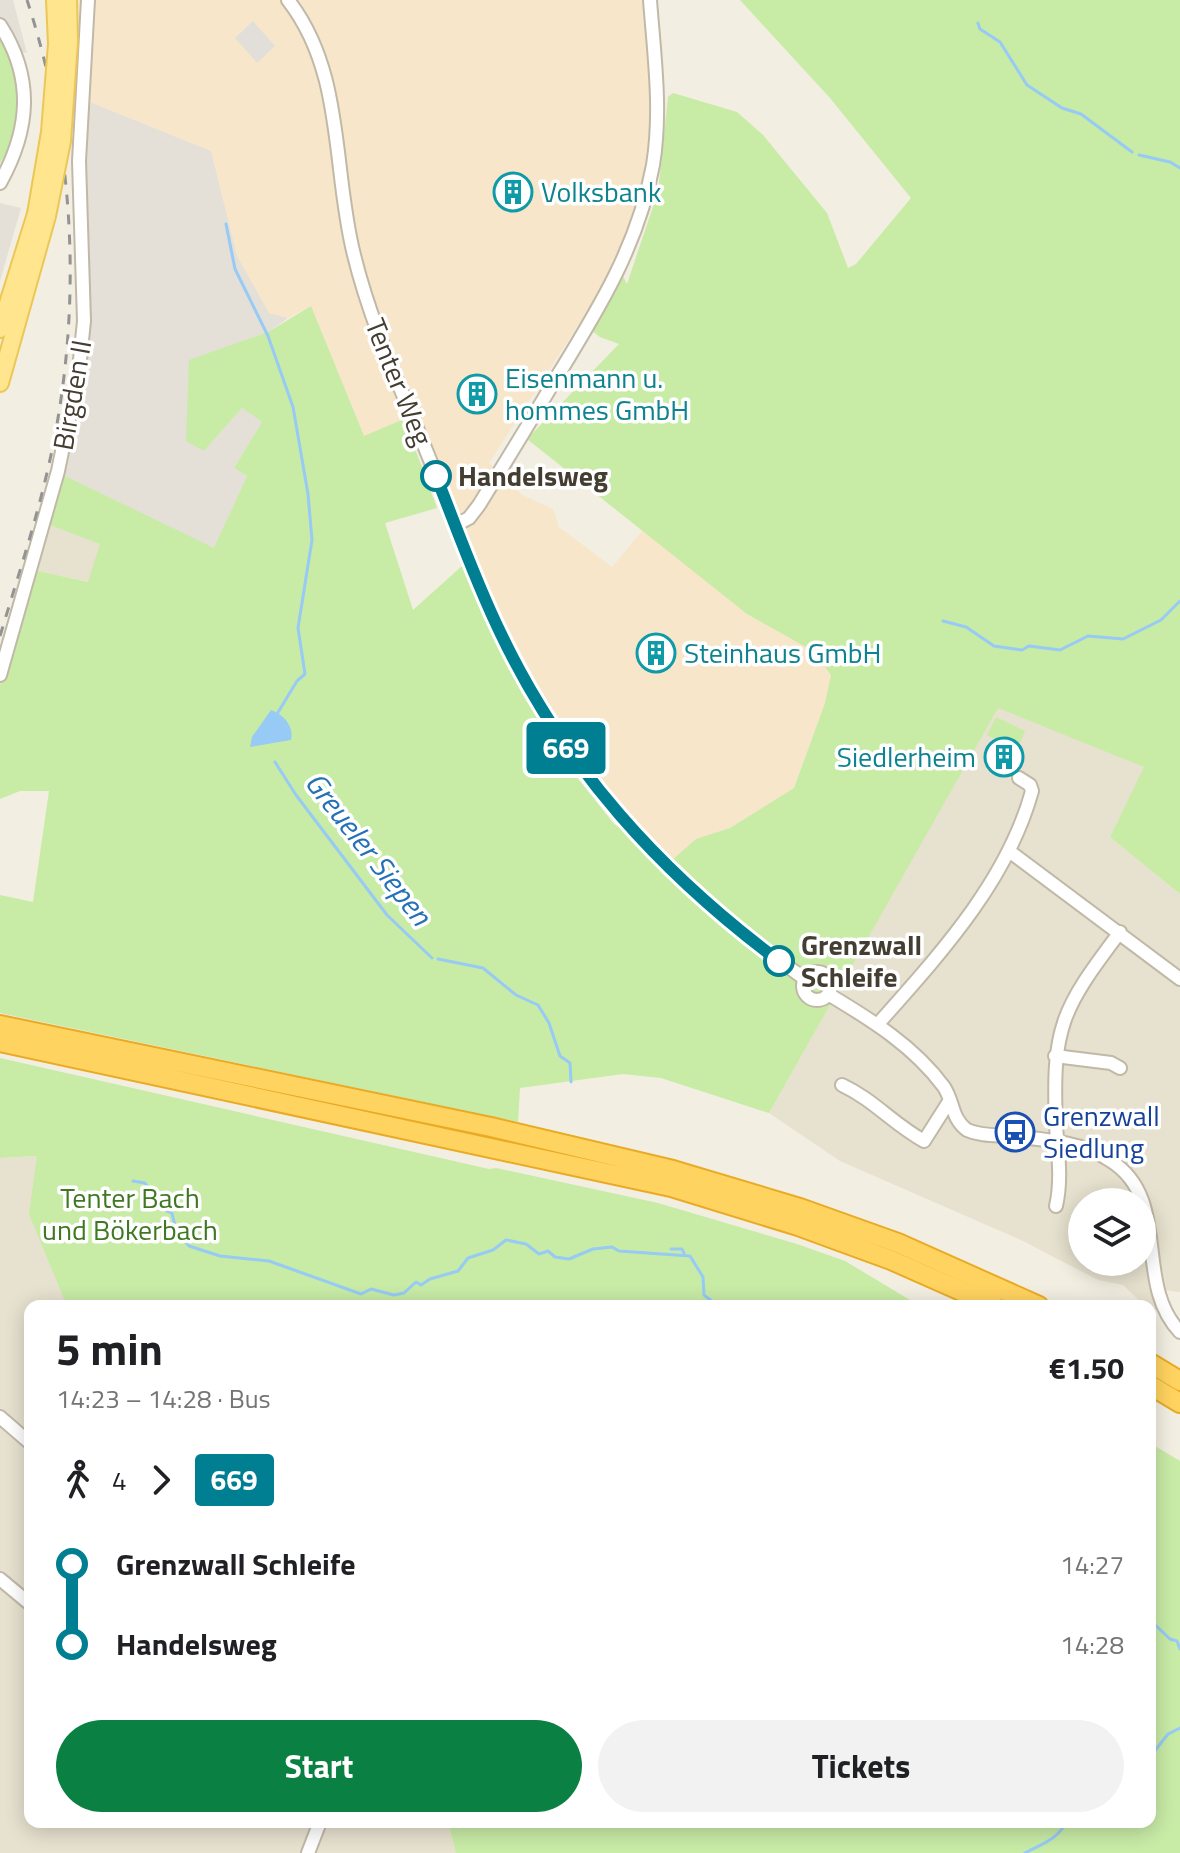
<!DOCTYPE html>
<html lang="en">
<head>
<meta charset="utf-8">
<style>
  body { margin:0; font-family:"Titillium Web",sans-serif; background:#f2f2f2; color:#202124; height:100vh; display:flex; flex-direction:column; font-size:30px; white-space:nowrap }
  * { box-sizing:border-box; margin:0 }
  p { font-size:26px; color:#757577 }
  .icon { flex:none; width:44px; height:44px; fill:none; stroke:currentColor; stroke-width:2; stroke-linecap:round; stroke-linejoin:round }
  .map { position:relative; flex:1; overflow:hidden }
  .panel { position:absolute; left:24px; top:1300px; width:1132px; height:528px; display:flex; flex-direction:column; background:#fff; border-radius:16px; box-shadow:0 4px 20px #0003 }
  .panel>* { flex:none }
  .badge { padding:0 16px; border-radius:6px; font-size:28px; line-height:52px }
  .tools { position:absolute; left:1068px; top:1188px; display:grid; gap:16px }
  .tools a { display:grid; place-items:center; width:88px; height:88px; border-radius:50%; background:#fff; box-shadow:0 4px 20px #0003; font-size:40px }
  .map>.badge { position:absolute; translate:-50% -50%; box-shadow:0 0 0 4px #fff }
  .legs { display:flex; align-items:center; gap:12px; height:88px; padding:0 32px; font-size:26px }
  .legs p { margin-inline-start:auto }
  .overview { display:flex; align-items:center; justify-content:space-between; height:136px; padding:0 32px }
  h1 { font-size:44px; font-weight:700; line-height:60px }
  .action { display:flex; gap:16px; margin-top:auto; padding:16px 32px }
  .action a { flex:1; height:92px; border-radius:48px; background:#0b8043; color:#fff; font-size:32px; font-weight:700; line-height:92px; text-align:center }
  .action a+a { background:#f2f2f2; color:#202124 }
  ul { padding:0 32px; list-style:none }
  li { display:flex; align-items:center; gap:28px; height:80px; font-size:30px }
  li i { display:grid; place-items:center; width:12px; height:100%; margin:0 10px; background:currentColor }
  li i::after { content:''; width:20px; height:20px; margin:-10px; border:6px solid; border-radius:50%; background:#fff }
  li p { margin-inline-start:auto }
  li:first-child i { background:linear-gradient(#0000 50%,currentColor 0) }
  li:last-child i { background:linear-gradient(currentColor 50%,#0000 0) }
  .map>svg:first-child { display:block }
  .residential { fill:#e7e1cf; fill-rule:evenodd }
  .commercial { fill:#f7e6ca }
  .industrial { fill:#e4dfd7 }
  .green { fill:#c8eba6 }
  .parking { fill:#e2dfdb }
  .water { fill:#97caf5 }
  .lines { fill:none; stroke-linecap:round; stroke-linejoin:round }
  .stream { stroke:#97caf5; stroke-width:3 }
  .minor-casing { stroke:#c1b9a7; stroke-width:16 }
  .major-casing { stroke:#ecc755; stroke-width:20 }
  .highway-casing { stroke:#e9ab25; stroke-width:22 }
  .minor { stroke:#fff; stroke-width:12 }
  .major { stroke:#ffe58e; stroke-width:16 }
  .highway { stroke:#ffd360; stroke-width:18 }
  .rail { stroke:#939393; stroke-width:3; stroke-dasharray:10 10; stroke-linecap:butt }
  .major-bridge-casing { stroke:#ecc755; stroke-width:20; stroke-linecap:butt }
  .major-bridge { stroke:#ffe58e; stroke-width:16 }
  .line-1-casing { stroke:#fff; stroke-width:18 }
  .line-1 { stroke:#007e92; stroke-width:12 }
  .stop-1-dot { fill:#fff; stroke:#007e92; stroke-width:4 }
  .labels { text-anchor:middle; stroke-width:7; stroke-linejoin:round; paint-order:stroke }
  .culture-label { font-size:28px; fill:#0d838f; stroke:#fff; text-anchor:start }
  .street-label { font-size:28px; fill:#443e32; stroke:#fff }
  .stop-label { font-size:28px; font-weight:bold; fill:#443e32; stroke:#fff; text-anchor:start }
  .transit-label { font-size:28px; fill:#164399; stroke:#fff; text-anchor:start }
  .park-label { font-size:28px; fill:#3e7922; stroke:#fff }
  .water-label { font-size:30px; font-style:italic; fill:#2471b7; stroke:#fff }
</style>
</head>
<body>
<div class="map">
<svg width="1180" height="1853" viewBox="0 0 1180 1853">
  <rect width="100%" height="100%" fill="#f2eee1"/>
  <path class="residential" d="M47 524 101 544 89 582 34 570Z
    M998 707 1145 767 1110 837 1180 894V1292L1165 1290 1154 1314 1150 1306H1145L1123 1285 1098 1280 1023 1241 840 1161 769 1113ZM1082 1202H1142V1262H1082Z
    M38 1156 68 1306H30V1822H448L456 1853H0V1158Z"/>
  <path class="commercial" d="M73 0H644L651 115 646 162 634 218 617 265 489 463 522 495 553 509 559 527 612 567 643 530 747 614 813 651 831 675 825 703 794 788 730 828 696 839 671 861 647 840 585 764 541 692 475 563 420 419H404L364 437 311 306 288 318 269 313 237 256 211 151 87 101 78 64Z"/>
  <path class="industrial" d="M0 0H13L27 53 5 49 0 40Z
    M87 101 211 151 237 256 269 313 288 318 268 332 189 361 204 451 242 408 262 422 234 468 247 476 214 549 61 474 82 378Z
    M0 203 21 208 0 281Z"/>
  <path class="green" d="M740 0H1180V894L1110 837 1144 767 998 708 769 1113 661 1078 623 1074 520 1088 518 1122 0 1013V895L33 902 49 791H20L0 799V685L34 570 88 582 100 544 47 524 61 474 214 548 247 476 234 468 262 422 242 408 204 451 186 441 189 360 268 332 311 306 364 436 404 419 437 508 385 523 413 610 462 566 523 695 568 766 614 824 671 861 696 839 730 828 794 788 825 703 831 675 813 651 747 614 527 439 619 344 600 337 583 324 617 265 627 284 658 192 668 97 673 93 737 112 763 135 827 213 848 268 856 264 911 198 830 98Z
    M0 40C25 79 22 125 0 164Z
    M996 717 1025 731 1017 750 987 735Z
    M0 1058 489 1169 496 1168 658 1203 797 1244 845 1261 920 1306H67L29 1214 37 1156 0 1158Z
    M1150 1443 1180 1461V1853H456L448 1822H1150Z"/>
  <path class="parking" d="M253 21 275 46 257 63 235 38Z"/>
  <path class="water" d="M271 710C284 715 294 726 291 740L250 747 252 737Z"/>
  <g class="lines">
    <path class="stream" d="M978 23 980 29 1000 42 1027 85 1062 108 1081 114 1132 152
      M1139 155 1170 162 1180 168
      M226 224 235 269 268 336 293 407 308 494 312 540 298 628 305 674 297 681 277 714
      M943 621 966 627 994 646 1022 650 1029 646 1060 650 1088 636 1123 639 1161 620 1180 601
      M275 762 296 795 387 915 432 958
      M438 959 483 968 516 995 538 1005 549 1023 560 1056 570 1063 571 1082
      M133 1181 145 1183 162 1209 172 1213 176 1230 189 1246 220 1256 269 1261 361 1294 371 1289 394 1295 404 1293 416 1282 421 1285 430 1279 458 1271 468 1258 493 1250 506 1240 526 1244 539 1254 548 1251 555 1257 569 1259 593 1249 612 1247 619 1251 690 1256 703 1277 704 1295 718 1306
      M671 1249H682L684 1253
      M1150 1620 1170 1639 1177 1641 1180 1649
      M1150 1757 1168 1734 1180 1728
      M1025 1853C1039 1845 1058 1840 1066 1822"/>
    <defs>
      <path id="minor" d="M288 0C345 73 332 169 354 255 372 329 406 399 434 470 455 525 475 580 500 633 572 783 671 884 805 979
        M0 25C34 78 30 129 0 183
        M456 525 469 518 479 505C505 463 530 422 555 380 598 310 638 246 653 165 662 110 654 54 650 0
        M0 675 58 471 79 369 84 321 79 161 88 0
        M1009 851 1180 979
        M803 986a14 14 0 1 1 28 0a14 14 0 1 1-28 0Z
        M828 994C870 1019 914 1046 944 1087 954 1102 951 1118 967 1130 980 1136 995 1135 1009 1136 1042 1139 1083 1142 1111 1161 1172 1200 1133 1283 1180 1332
        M878 1024C939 955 1007 882 1032 791L1030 785 1019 778
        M1055 1056 1111 1063 1120 1068
        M842 1085C874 1100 893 1124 924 1141L950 1100
        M1056 1206C1062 1180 1058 1153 1056 1126 1052 1027 1061 1010 1120 932
        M0 1417 30 1443
        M0 1579 30 1604
        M308 1853 320 1822"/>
      <path id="major" d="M55 0 57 44
        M68 0 69 42
        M0 329 36 214
        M0 383 47 216"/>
      <path id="highway" d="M0 1025 491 1127 673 1170 800 1208 898 1243 1039 1306
        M0 1042 671 1187 798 1226 891 1260 995 1306
        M1150 1363 1180 1381
        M1150 1385 1180 1403"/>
    </defs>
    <use href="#minor" class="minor-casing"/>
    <use href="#major" class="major-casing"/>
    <use href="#highway" class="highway-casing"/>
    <use href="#minor" class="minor"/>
    <use href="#major" class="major"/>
    <use href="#highway" class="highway"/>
    <path class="rail" d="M0 636C18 576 38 516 51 455 83 304 75 147 27 0"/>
    <defs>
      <path id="major-bridge" d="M36 214 50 132 57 44
        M47 216 62 141 69 42"/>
    </defs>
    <use href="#major-bridge" class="major-bridge-casing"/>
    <use href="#major-bridge" class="major-bridge"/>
  </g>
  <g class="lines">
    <defs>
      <path id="line-1" d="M436 476C457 529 476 583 501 634 565 768 661 873 779 961"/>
    </defs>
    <use href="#line-1" class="line-1-casing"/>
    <use href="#line-1" class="line-1"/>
  </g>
  <defs>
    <symbol id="building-ring" viewBox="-11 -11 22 22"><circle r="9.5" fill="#fff" stroke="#0f9aa8" stroke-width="1.5"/><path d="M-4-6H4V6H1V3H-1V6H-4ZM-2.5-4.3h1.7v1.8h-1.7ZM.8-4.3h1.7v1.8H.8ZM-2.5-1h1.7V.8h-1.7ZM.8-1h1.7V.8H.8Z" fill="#0f9aa8"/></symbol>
    <symbol id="bus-ring" viewBox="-11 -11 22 22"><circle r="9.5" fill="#fff" stroke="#1a4fb4" stroke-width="1.5"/><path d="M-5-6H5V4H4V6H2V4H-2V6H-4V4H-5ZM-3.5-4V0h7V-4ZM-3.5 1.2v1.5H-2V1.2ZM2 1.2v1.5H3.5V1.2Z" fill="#1a4fb4"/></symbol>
  </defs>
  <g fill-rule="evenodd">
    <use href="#building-ring" x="491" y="170" width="44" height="44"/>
    <use href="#building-ring" x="455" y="372" width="44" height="44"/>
    <use href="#building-ring" x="634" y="631" width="44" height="44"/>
    <use href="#building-ring" x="982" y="735" width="44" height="44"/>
    <use href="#bus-ring" x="993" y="1110" width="44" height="44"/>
  </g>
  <g class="stop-1-dot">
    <circle cx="436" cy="476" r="14"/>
    <circle cx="779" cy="961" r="14"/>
  </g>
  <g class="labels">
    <g class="culture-label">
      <text x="541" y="202">Volksbank</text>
      <text x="505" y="388">Eisenmann u.<tspan x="505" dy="32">hommes GmbH</tspan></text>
      <text x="684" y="663">Steinhaus GmbH</text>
      <text x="976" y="767" text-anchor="end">Siedlerheim</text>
    </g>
    <g class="street-label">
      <text transform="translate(399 382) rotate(68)" y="10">Tenter Weg</text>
      <text transform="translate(72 395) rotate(-80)" y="10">Birgden II</text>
    </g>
    <g class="stop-label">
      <text x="458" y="486">Handelsweg</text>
      <text x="801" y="955">Grenzwall<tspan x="801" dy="32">Schleife</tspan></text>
    </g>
    <g class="transit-label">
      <text x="1043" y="1126">Grenzwall<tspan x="1043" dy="32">Siedlung</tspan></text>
    </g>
    <g class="park-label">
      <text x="130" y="1208">Tenter Bach<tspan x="130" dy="32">und Bökerbach</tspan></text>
    </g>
    <g class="water-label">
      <text transform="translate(368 849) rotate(52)" y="10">Greueler Siepen</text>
    </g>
  </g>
</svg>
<div class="tools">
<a><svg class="icon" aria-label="layers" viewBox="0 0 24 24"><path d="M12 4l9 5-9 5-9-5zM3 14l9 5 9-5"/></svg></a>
</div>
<b class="badge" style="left:566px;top:748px;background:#007e92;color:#fff">669</b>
<section class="panel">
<div class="overview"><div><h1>5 min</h1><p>14:23 – 14:28 · Bus</p></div><b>€1.50</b></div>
<div class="legs"><svg class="icon" aria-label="walk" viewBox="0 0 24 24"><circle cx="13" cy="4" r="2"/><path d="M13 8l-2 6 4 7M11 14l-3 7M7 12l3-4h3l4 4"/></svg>4<svg class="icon" aria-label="forward" viewBox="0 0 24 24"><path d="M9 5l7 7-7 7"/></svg><b class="badge" style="background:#007e92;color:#fff">669</b></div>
<ul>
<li><i style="color:#007e92"></i><b>Grenzwall Schleife</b><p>14:27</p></li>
<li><i style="color:#007e92"></i><b>Handelsweg</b><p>14:28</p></li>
</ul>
<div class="action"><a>Start</a><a>Tickets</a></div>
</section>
</div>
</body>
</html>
